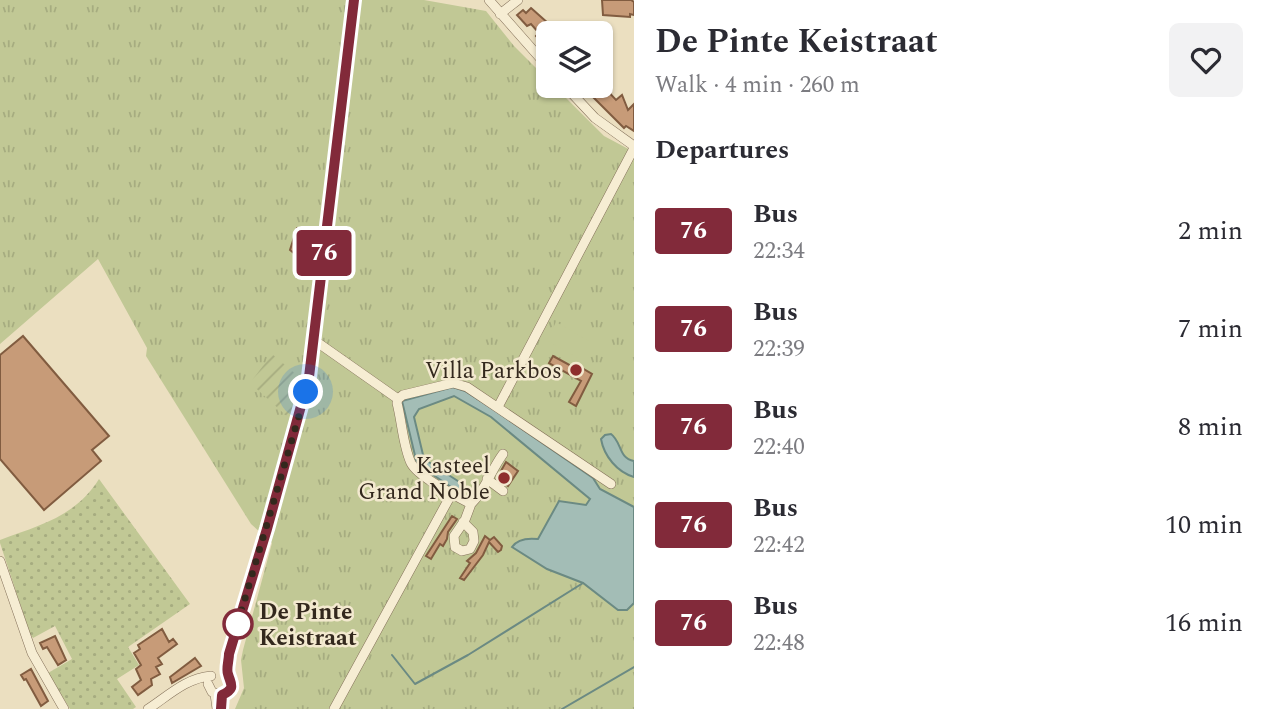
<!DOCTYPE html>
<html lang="en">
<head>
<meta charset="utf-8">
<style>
  body { margin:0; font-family:Spectral,serif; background:#f2f2f3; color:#2b2b33; height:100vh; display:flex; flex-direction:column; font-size:26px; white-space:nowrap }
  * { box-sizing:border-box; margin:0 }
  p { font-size:23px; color:#7c7c81 }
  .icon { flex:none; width:38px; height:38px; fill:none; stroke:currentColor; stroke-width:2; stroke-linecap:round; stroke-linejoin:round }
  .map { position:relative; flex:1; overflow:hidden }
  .details { display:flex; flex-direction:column; background:#fff; width:630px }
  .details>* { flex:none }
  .badge { padding:0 14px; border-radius:5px; font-size:24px; line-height:46px }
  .fabs { position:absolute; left:536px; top:21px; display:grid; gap:14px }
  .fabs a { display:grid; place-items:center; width:77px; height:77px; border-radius:10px; background:#fff; box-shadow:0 2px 5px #0004; font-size:35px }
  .you { position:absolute; width:35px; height:35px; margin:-18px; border:5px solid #fff; border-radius:50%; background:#1a73e8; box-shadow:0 0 0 10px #1a73e833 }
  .map>.badge { position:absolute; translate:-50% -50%; box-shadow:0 0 0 4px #fff }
  h2 { padding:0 21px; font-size:26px; line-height:63px }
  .round { display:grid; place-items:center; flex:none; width:74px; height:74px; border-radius:10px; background:#f2f2f3 }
  .head { display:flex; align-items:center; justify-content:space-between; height:119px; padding:0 21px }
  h1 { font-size:33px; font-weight:700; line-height:52px }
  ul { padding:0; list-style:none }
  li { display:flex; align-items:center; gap:21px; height:98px; padding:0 21px }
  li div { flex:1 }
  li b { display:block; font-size:26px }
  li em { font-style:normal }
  li .badge { min-width:77px; font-weight:700; text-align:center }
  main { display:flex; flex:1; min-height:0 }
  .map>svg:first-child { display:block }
  .grass { fill:url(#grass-dots) }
  .park { fill:url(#park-tufts) }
  .garden { fill:url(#garden-furrows) }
  .pitch { fill:#c1c895 }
  .water { fill:#a3bdb6; stroke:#6b8a83; stroke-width:2 }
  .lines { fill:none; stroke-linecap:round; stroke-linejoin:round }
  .stream { stroke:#6b8a83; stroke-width:2 }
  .building { fill:#c79b78; stroke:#815c40; stroke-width:2 }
  .minor-casing { stroke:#837059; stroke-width:10 }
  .minor { stroke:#f6edd3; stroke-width:9 }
  .line-casing { stroke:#fff; stroke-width:16 }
  .line { stroke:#822a3a; stroke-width:10 }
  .walk { stroke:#33281d; stroke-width:7; stroke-dasharray:0 12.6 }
  .poi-dot { fill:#8e2e2d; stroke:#f3e9cf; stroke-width:2.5 }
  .stop-dot { fill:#fff; stroke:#822a3a; stroke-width:3.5 }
  .labels { text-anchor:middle; stroke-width:5; stroke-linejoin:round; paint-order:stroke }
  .poi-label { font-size:23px; fill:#33281d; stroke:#f3e9cf; text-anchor:end }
  .stop-label { font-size:23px; font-weight:bold; fill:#33281d; stroke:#f3e9cf; text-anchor:start }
</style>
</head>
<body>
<main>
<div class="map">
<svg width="634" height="709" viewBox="0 0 634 709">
  <defs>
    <pattern id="grass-dots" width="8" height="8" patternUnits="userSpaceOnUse" patternTransform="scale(1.75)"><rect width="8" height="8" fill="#c1c895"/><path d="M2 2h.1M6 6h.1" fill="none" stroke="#a6ac80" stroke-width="1.8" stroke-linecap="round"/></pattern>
    <pattern id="park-tufts" width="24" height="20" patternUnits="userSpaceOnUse" patternTransform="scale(1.75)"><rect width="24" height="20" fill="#c1c895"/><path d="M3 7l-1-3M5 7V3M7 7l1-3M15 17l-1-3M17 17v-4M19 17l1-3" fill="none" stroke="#a6ac80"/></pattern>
    <pattern id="garden-furrows" width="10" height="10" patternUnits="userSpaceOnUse" patternTransform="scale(1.75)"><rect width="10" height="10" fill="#c1c895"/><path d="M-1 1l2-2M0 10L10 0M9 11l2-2" fill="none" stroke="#a6ac80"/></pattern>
  </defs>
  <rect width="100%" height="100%" fill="#ebdfc0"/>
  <path class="grass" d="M99 479 190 604 128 647 139 665 117 679 136 707 133 709H70L48 673 72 659 55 626 33 638 30 634 0 543V540C40 525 75 517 99 479Z"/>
  <path class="park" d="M0 0H424L486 11 514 46 548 80V86H554L604 136 634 152V709H235L244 688 241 660 243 650 272 543 251 524 146 356 147 348 98 259 0 344Z"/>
  <path class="garden" d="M272 354 304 381 290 419 250 383Z"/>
  <path class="pitch" d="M556 322 590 342 579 359 547 340Z"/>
  <path class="water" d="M453 387 465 391 496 411 593 478 600 489 634 507V603L627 610H618L583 583 547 569 512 547C518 538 529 538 538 539L559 501 586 505 590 499 491 417 454 396 419 409 414 417 424 459 464 485 460 493 417 464 402 401Z
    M611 434C622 442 618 458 634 461V477C617 472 604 456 601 439L605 435Z"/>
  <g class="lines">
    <path class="stream" d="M392 655 415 684 468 655 583 583
      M562 709 634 667"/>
  </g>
  <path class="building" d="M602 0H631L634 2V15L630 14V17L603 15Z
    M531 8 549 24 545 32 548 35V49L536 36 539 33 531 24 527 26 517 15 523 10 526 13Z
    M595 86H603L616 100 622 95 628 110 634 104V131L626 126 624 128 588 92Z
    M297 228 304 229 298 253 301 257H308L314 263 311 267 290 250Z
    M23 336 109 436 92 450 101 461 44 510 0 459V355Z
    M553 356 573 367 575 364 592 374 576 406 569 402 581 381 549 363Z
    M506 462 518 471 508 486 497 478Z
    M452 516 457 519 448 532 447 539 443 546 440 544 431 559 426 556Z
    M485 536 490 540 494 537 502 546 501 550 498 552 489 542 483 555 464 580 460 578 470 563 467 561 476 553Z
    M162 629 169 642 173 639 177 644 158 658 162 664 156 667 160 674 151 679 152 685 138 695 132 687 141 680 136 669 141 665 134 653 140 649 138 645Z
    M55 636 66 660 58 665 47 647 43 649 40 643Z
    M195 658 201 666 172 683 170 677Z
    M31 669 48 701 41 706 26 679 24 680 21 675Z"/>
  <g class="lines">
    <defs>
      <path id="minor" d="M489 0 548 67
        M500 14 518 0
        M565 86 595 118 634 146
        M305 251 310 249 313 241 325 242
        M314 340 398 399 397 403C402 422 403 446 411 463 418 477 456 496 471 504 485 491 491 470 503 454
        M398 399 403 395 453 383 467 387 611 484
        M498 407 634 148
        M487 479 503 491
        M463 522 473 532 474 541 470 549 462 551 455 547 454 536 465 520 471 504
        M0 561 32 653 64 709
        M208 684 212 692 220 695C235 691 230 684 228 673 227 667 229 660 229 654L309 377 354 0
        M215 694 217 709
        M148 709C168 696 186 678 211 676
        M334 709 452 493"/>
    </defs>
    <use href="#minor" class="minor-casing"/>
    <use href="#minor" class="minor"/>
  </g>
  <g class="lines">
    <defs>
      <path id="line" d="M221 709 222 695C236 688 231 685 228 674 226 669 229 660 229 654L267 529 309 377 354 0"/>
    </defs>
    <use href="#line" class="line-casing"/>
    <use href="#line" class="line"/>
    <path class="walk" d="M238 624 236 629 306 392"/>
  </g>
  <g class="poi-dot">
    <circle cx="576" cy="370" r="7"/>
    <circle cx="504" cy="478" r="7"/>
  </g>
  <circle class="stop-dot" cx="238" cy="624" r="14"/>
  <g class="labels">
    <g class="poi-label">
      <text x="562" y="378">Villa Parkbos</text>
      <text x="490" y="473">Kasteel<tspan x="490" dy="26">Grand Noble</tspan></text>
    </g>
    <g class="stop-label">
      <text x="259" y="619">De Pinte<tspan x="259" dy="26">Keistraat</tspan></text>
    </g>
  </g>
</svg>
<div class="fabs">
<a><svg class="icon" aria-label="layers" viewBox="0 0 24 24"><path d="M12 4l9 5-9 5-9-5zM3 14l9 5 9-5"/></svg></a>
</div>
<div class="you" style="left:306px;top:392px"></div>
<b class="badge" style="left:324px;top:253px;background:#822a3a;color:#fff">76</b>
</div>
<section class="details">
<div class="head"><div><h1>De Pinte Keistraat</h1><p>Walk · 4 min · 260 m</p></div><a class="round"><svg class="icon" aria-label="heart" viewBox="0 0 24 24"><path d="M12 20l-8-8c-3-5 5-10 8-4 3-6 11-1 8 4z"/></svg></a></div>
<h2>Departures</h2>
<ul>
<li><span class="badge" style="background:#822a3a;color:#fff">76</span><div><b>Bus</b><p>22:34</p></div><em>2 min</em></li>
<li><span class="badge" style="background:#822a3a;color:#fff">76</span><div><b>Bus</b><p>22:39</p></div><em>7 min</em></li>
<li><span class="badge" style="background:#822a3a;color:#fff">76</span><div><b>Bus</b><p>22:40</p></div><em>8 min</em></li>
<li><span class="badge" style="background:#822a3a;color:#fff">76</span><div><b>Bus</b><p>22:42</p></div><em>10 min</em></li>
<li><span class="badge" style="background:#822a3a;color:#fff">76</span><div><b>Bus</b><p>22:48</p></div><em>16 min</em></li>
</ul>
</section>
</main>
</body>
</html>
